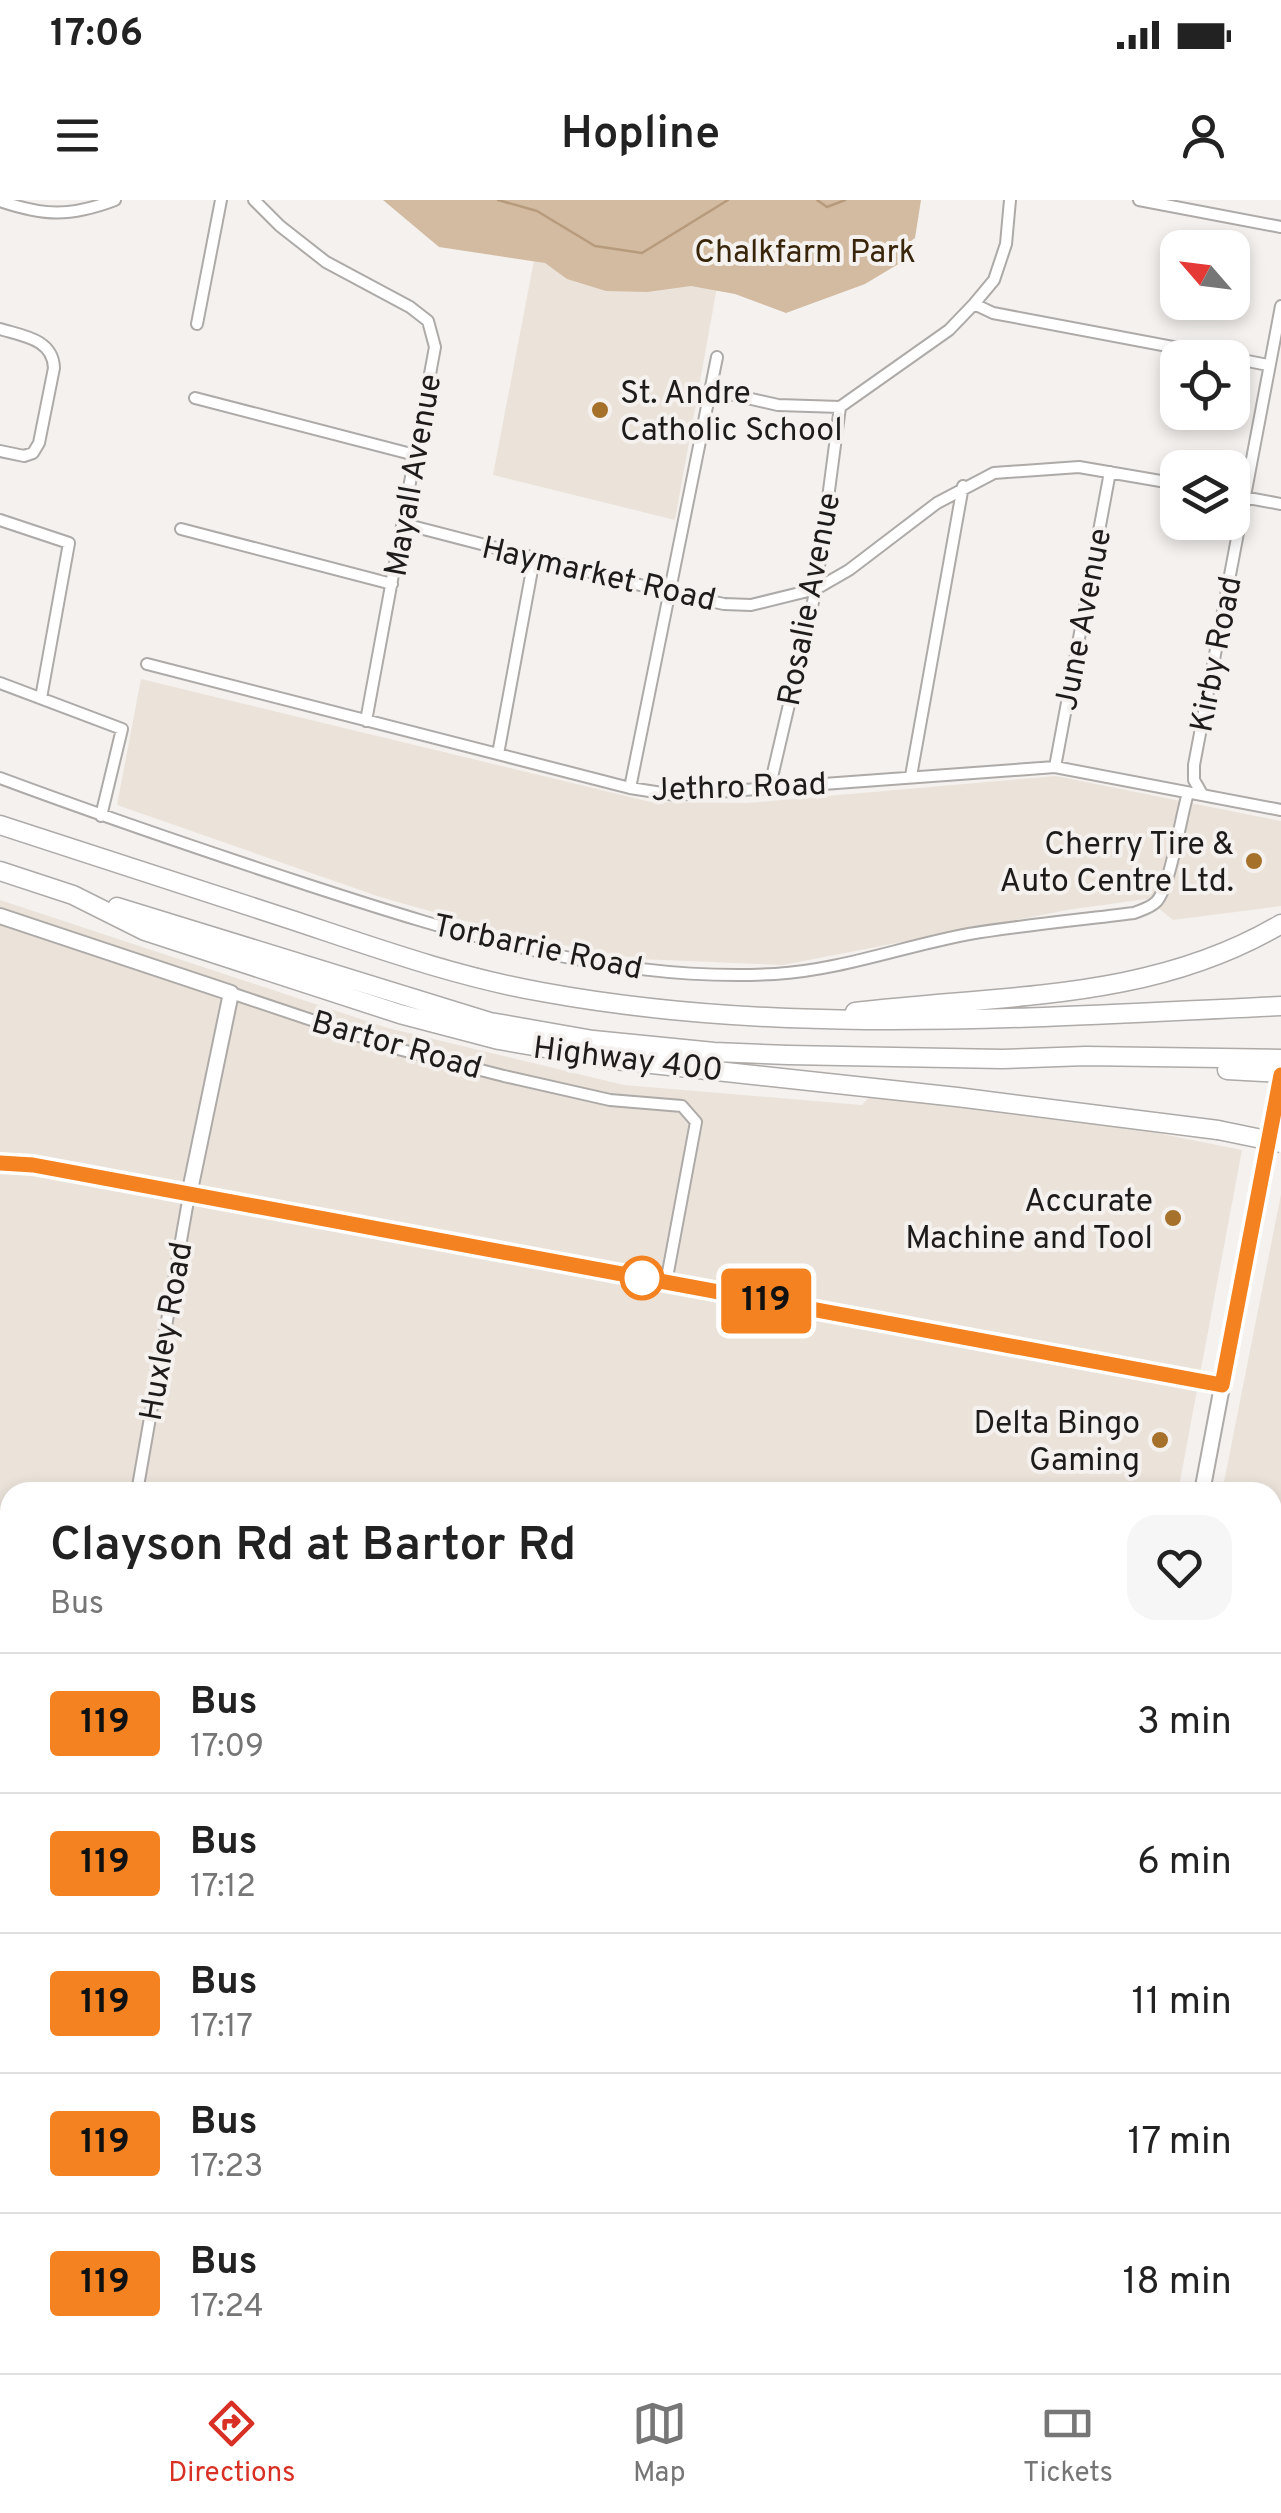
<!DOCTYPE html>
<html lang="en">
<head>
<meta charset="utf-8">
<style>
  body { margin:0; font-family:Overpass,sans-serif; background:#f6f6f6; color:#222; height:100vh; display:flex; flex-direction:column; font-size:38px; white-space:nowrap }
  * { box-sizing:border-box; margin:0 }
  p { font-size:32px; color:#767676 }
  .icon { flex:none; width:55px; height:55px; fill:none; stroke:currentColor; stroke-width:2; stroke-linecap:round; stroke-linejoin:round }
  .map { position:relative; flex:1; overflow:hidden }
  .drawer { position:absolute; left:0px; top:1282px; width:1282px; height:892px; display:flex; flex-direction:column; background:#fff; border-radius:30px 30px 0 0; box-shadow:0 5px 15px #0003 }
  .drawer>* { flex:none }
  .badge { padding:0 20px; border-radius:8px; font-size:35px; line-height:65px }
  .needle { width:65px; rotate:298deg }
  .buttons { position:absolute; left:1160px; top:30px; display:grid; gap:20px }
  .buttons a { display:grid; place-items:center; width:90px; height:90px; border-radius:20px; background:#fff; box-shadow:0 5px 15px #0003; font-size:50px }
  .map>.badge { position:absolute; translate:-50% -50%; box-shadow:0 0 0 5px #fff }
  .round { display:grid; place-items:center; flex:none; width:105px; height:105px; border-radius:30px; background:#f6f6f6 }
  .overview { display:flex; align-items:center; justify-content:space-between; height:170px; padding:0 50px }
  h1 { font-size:48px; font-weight:600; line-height:75px }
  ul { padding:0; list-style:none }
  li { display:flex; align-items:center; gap:30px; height:140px; padding:0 50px; border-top:2px solid #e0e0e0 }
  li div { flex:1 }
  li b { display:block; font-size:38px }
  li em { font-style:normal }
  li .badge { min-width:110px; font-weight:700; text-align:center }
  .status { display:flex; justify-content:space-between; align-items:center; height:70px; padding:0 50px; background:#fff; direction:ltr }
  .status svg { height:28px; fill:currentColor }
  header { display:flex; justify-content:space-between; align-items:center; height:130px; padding:0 50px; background:#fff; font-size:45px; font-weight:600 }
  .menu { display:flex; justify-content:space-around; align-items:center; height:140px; border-top:2px solid #e0e0e0; background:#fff; font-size:28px; color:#767676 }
  .menu a { display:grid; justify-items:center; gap:5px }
  .menu .current { color:#d93025 }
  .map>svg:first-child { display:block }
  .built { fill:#ebe3da }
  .green { fill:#d2bba0 }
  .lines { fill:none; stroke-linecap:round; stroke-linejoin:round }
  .stream { stroke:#b79b7c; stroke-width:2.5 }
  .street-casing { stroke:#adaaa8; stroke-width:14 }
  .secondary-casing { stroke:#adaaa8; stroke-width:18 }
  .highway-casing { stroke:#adaaa8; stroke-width:21 }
  .street { stroke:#fff; stroke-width:10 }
  .secondary { stroke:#fff; stroke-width:14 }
  .highway { stroke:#fff; stroke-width:18 }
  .rail { stroke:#787675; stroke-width:2.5; stroke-dasharray:12 12; stroke-linecap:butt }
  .highway-bridge-casing { stroke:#adaaa8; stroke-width:21; stroke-linecap:butt }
  .highway-bridge { stroke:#fff; stroke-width:18 }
  .line-casing { stroke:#fff; stroke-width:22 }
  .line { stroke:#f58220; stroke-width:15 }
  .poi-dot { fill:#a6712b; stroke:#f4f1ee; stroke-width:4 }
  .stop-dot { fill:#fff; stroke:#f58220; stroke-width:5 }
  .labels { text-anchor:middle; stroke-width:8; stroke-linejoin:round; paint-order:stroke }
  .park-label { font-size:32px; fill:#39250a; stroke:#f4f1ee }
  .poi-label { font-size:32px; fill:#1d1c1b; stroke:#f4f1ee; text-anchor:end }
  .street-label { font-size:32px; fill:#1d1c1b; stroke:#f4f1ee }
</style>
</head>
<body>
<div class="status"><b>17:06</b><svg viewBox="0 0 49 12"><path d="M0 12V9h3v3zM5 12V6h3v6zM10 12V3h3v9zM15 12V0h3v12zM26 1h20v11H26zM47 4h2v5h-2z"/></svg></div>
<header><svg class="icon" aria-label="menu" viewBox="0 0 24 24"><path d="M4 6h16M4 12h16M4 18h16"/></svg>Hopline<svg class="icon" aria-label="person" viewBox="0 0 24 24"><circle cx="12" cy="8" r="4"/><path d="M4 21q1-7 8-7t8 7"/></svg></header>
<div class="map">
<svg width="1281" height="2173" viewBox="0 0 1281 2173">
  <rect width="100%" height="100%" fill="#f4f1ee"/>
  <path class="built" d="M534 60 627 84 719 76 675 320 493 275Z
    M141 479 651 602 747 603 1056 576 1281 621V706L1173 720 1147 699 1067 710 783 765 639 759 525 738 380 697 117 605Z
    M0 700 388 828 624 885 862 905 870 896 1137 929 1242 950 1178 1292H10V1380L0 1377Z
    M1281 994V1662L1273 1695 1272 1292H1222Z
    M427 2165H657L650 2173H425Z
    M1055 2165H1185L1183 2173H1053Z"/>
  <path class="green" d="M383 0H921L915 38 908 43 900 63 865 84 786 113 735 94 691 86 647 92 606 91 567 79 545 63 439 47Z
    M0 1790 10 1792V1931L0 1930Z"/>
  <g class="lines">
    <path class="stream" d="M498 0 537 11 595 46 642 53 728 0
      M817 0 827 7 845 0"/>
    <defs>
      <path id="street" d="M254 0 280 26 326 62 410 107 428 121 435 147 366 521
        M1139 0 1281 27
        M0 1C44 16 70 17 115 0
        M974 104 993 113 1231 158
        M197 124 221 0
        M0 129C23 136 53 139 54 168L39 243 33 253 24 256 0 251
        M1232 158 1268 165
        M712 190 778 205 840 207 949 130 974 104 994 80 1006 44 1010 0
        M195 198 415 255
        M1232 295 1281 304
        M0 320 69 343 41 498
        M404 324 667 392 724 404 751 405 816 389 849 370 937 303 994 273 1079 267 1178 284
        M181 329 392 384
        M147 464 630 588 675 595 1055 567 1281 610
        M0 483 122 529 101 616
        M498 554 534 359
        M1055 567 1110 272
        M911 576 963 286
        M0 578C102 616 205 651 308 685 458 734 615 783 775 774 841 770 904 746 969 734 1023 725 1079 720 1134 713 1141 710 1150 708 1156 702 1170 688 1181 616 1188 593
        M630 588 717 157
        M769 590 816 389 840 207
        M1202 594 1194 580V565L1281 106
        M231 793 398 849 504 876 610 900 682 906 696 922 666 1083
        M0 963 33 965 189 995 137 1292
        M0 1417 10 1420
        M0 1502 10 1449
        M0 1944 10 1946
        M98 2173 99 2165
        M332 2173 334 2165
        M739 2173 744 2165
        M886 2173 888 2165"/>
      <path id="secondary" d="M0 716 231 793 189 995 1222 1185
        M1202 1292 1281 875
        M1272 1699 1281 1701
        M1022 2173 1023 2165
        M1042 2173 1044 2165"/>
      <path id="highway" d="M0 625C98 657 196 689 295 721 376 748 457 777 542 792 786 837 1035 817 1281 806
        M0 671 73 695 145 731 400 814 499 840 615 860 957 897 1218 930
        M117 707 490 822 593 840 714 852 788 855 1002 859 1086 856 1281 859
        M855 812C1002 794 1149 802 1281 724
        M1227 870 1281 873
        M1272 1860 1281 1815
        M1272 2038 1281 1988
        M1213 2173 1215 2165
        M1247 2173 1249 2165
        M1273 2173 1281 2132"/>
    </defs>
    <use href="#street" class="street-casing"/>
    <use href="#secondary" class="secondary-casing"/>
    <use href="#highway" class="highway-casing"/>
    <use href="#street" class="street"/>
    <use href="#secondary" class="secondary"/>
    <use href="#highway" class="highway"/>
    <path class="rail" d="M0 1395 10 1398
      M1272 2098 1281 2105"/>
    <defs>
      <path id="highway-bridge" d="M1218 930 1281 943"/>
    </defs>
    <use href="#highway-bridge" class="highway-bridge-casing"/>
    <use href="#highway-bridge" class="highway-bridge"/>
  </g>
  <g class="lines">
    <defs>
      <path id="line" d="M0 963 33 965 1222 1185 1281 875"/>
    </defs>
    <use href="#line" class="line-casing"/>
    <use href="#line" class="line"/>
  </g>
  <g class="poi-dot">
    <circle cx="600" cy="210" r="10"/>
    <circle cx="1254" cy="661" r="10"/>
    <circle cx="1173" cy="1018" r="10"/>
    <circle cx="1160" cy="1240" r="10"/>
  </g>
  <circle class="stop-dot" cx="642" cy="1078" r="20"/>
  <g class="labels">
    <g class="park-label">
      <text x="805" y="62">Chalkfarm Park</text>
    </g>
    <g class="poi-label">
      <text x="620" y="203" text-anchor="start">St. Andre<tspan x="620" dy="37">Catholic School</tspan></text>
      <text x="1234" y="654">Cherry Tire &amp;<tspan x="1234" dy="37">Auto Centre Ltd.</tspan></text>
      <text x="1153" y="1011">Accurate<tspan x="1153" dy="37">Machine and Tool</tspan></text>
      <text x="1140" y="1233">Delta Bingo<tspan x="1140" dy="37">Gaming</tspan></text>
    </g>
    <g class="street-label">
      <text transform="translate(412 275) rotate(-80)" y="11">Mayall Avenue</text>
      <text transform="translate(599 373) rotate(13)" y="11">Haymarket Road</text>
      <text transform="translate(808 399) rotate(-79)" y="11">Rosalie Avenue</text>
      <text transform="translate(1082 419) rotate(-79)" y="11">June Avenue</text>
      <text transform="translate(1215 454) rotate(-79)" y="11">Kirby Road</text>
      <text transform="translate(739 586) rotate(-2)" y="11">Jethro Road</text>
      <text transform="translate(538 746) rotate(12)" y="11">Torbarrie Road</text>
      <text transform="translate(397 844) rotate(16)" y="11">Bartor Road</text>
      <text transform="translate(628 858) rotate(7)" y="11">Highway 400</text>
      <text transform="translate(165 1131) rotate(-80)" y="11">Huxley Road</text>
    </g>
  </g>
</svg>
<div class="buttons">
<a><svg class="needle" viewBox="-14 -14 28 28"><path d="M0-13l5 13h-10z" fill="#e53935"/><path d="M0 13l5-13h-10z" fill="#767676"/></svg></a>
<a><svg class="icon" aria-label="locate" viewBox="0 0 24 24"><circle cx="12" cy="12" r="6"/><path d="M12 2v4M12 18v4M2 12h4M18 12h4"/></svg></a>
<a><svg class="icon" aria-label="layers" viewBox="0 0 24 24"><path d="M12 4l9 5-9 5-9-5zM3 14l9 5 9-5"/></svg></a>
</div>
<b class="badge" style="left:766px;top:1101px;background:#f58220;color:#111">119</b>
<section class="drawer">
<div class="overview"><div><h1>Clayson Rd at Bartor Rd</h1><p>Bus</p></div><a class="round"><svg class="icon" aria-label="heart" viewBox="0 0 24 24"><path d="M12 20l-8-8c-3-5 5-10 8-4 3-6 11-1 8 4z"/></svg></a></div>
<ul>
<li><span class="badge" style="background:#f58220;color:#111">119</span><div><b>Bus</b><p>17:09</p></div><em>3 min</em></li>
<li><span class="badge" style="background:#f58220;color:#111">119</span><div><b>Bus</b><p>17:12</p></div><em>6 min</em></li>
<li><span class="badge" style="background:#f58220;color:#111">119</span><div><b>Bus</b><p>17:17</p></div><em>11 min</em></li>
<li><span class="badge" style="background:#f58220;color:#111">119</span><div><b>Bus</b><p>17:23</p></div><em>17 min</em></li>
<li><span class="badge" style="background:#f58220;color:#111">119</span><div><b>Bus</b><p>17:24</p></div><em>18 min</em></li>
</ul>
</section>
</div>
<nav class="menu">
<a class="current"><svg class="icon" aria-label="directions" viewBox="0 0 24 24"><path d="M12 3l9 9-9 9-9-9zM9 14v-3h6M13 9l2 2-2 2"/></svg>Directions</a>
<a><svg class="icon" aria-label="map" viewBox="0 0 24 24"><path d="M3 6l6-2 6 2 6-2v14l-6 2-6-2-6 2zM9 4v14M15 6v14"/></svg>Map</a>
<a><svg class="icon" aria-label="tickets" viewBox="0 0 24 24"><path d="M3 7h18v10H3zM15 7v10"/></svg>Tickets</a>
</nav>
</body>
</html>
